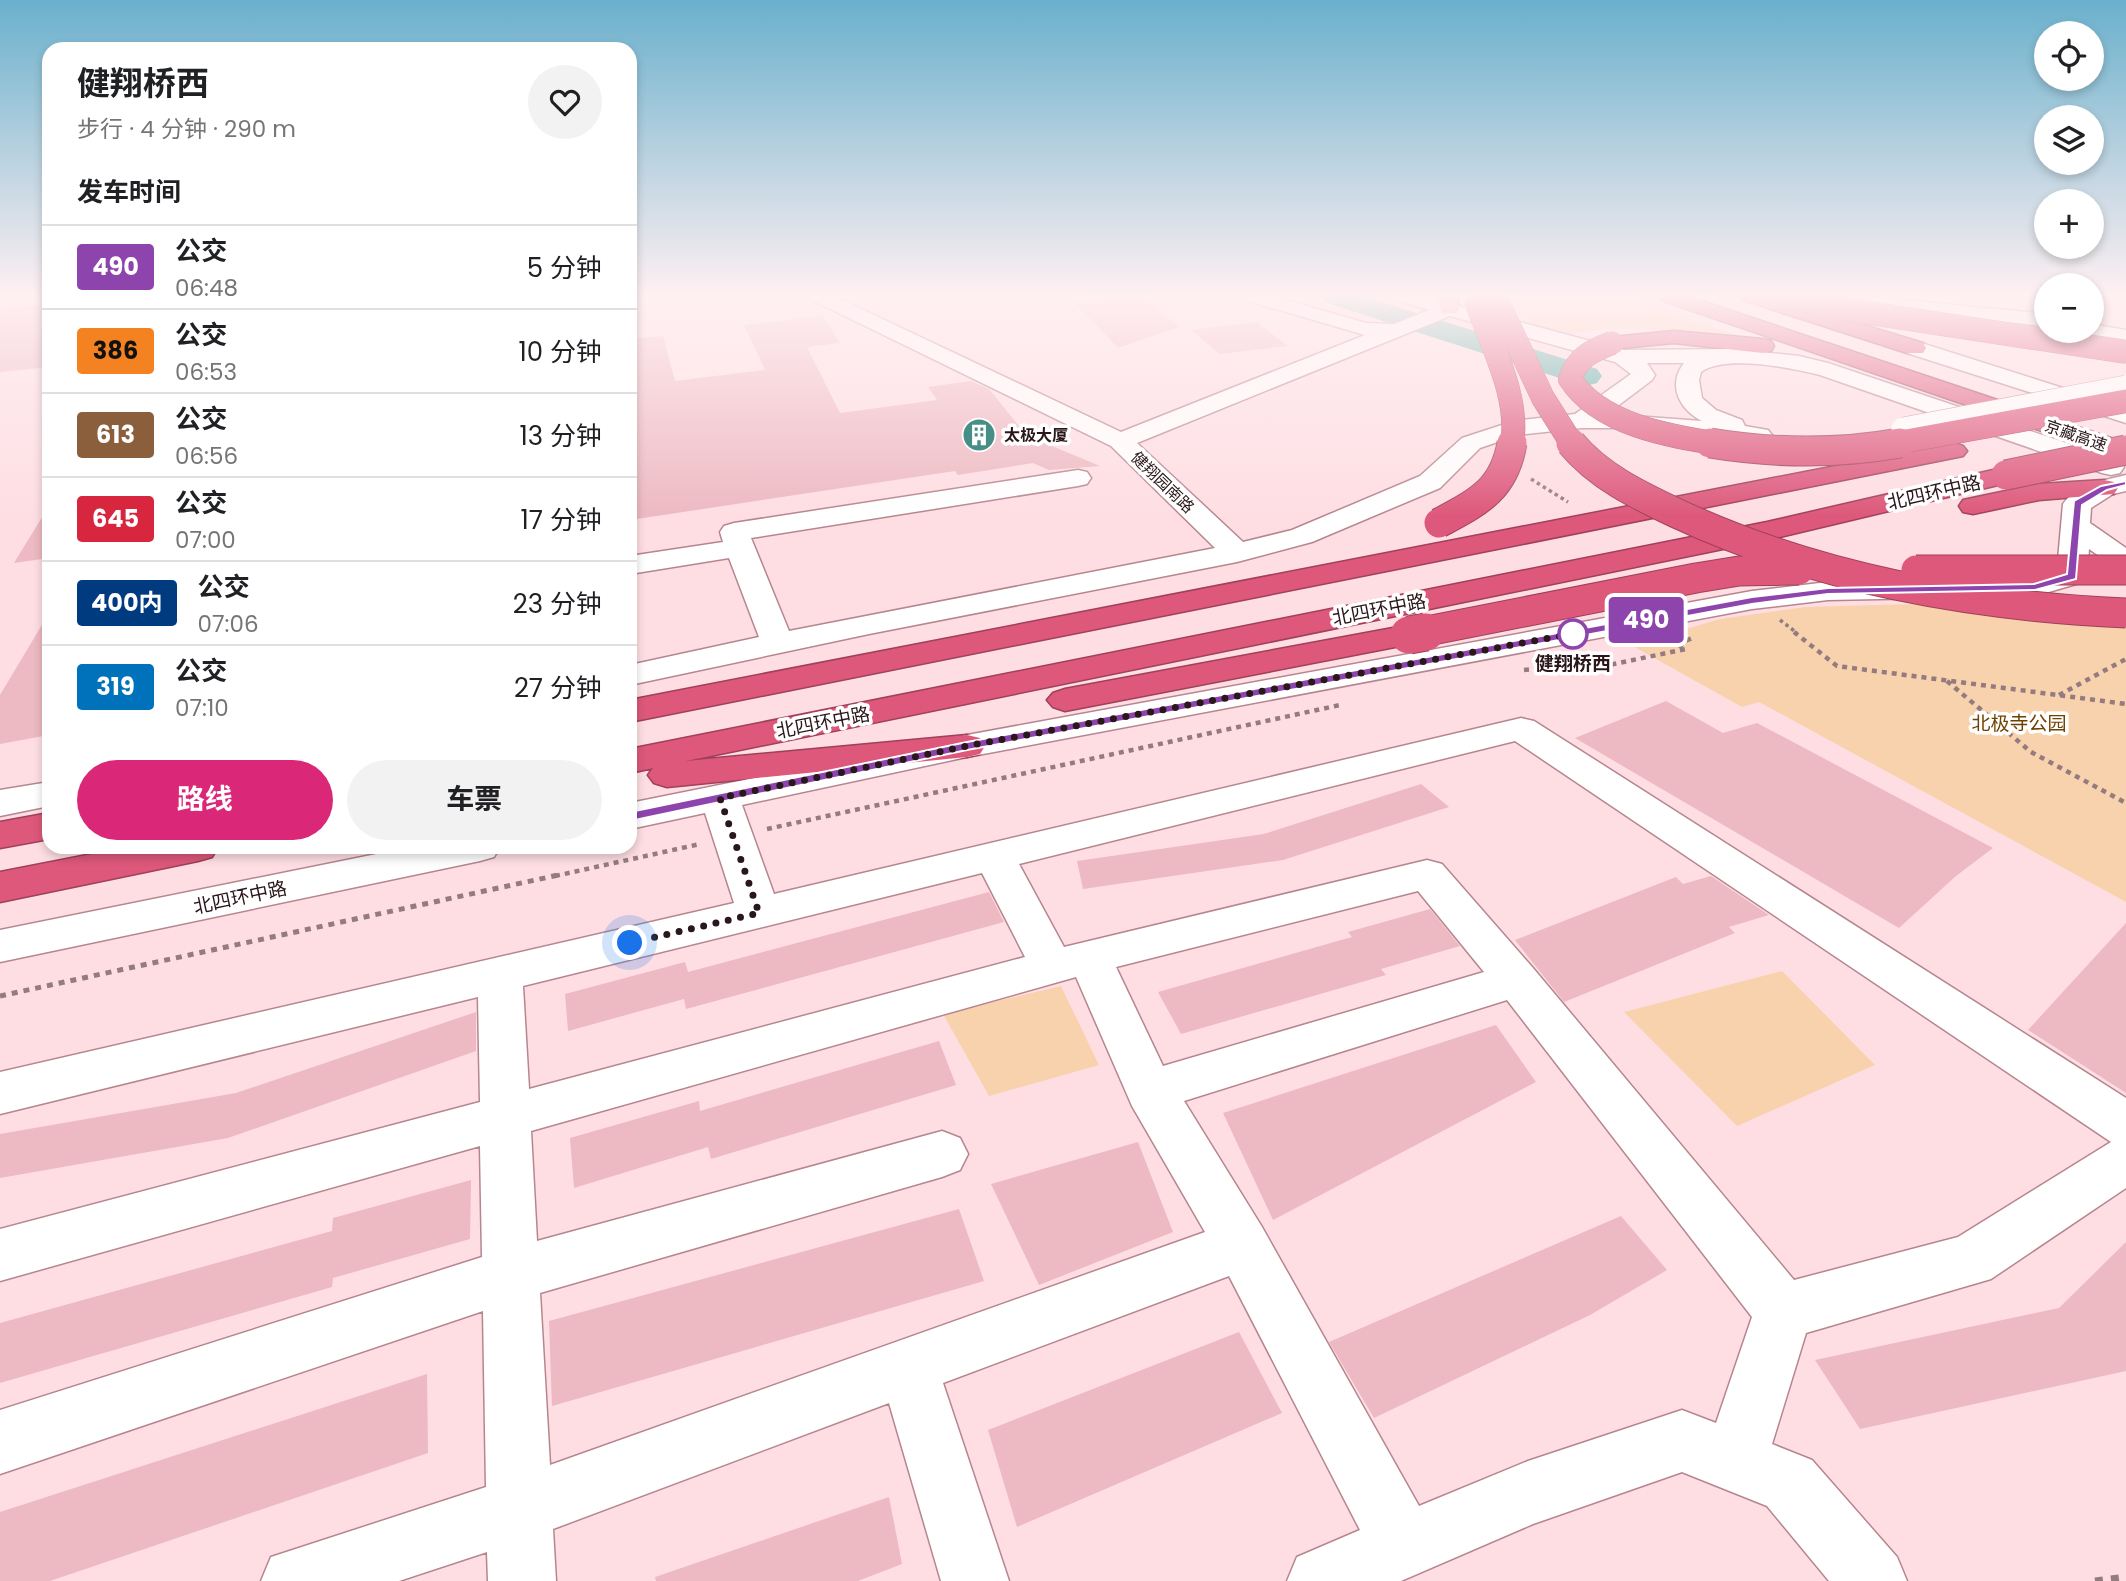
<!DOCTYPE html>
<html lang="zh">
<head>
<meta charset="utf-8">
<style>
  body { margin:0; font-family:Poppins,"Noto Sans SC",sans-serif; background:#f2f2f2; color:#202124; height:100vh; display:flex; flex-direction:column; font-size:26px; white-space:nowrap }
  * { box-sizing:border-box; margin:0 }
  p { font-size:23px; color:#757577 }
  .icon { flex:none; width:38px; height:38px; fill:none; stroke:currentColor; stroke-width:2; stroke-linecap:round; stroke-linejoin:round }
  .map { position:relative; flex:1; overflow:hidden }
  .side { position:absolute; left:42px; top:42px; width:595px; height:812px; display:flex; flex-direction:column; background:#fff; border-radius:21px; box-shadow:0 4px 10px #0003 }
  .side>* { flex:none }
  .badge { padding:0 14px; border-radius:5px; font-size:24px; line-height:46px }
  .fabs { position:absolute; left:2034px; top:21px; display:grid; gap:14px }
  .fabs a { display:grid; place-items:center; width:70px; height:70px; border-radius:50%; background:#fff; box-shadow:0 4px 10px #0003; font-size:35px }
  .you { position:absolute; width:35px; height:35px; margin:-18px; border:5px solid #fff; border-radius:50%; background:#1a73e8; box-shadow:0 0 0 10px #1a73e833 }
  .map>.badge { position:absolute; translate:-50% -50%; box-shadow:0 0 0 4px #fff }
  h2 { padding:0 35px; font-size:26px; line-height:63px }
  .round { display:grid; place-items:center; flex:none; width:74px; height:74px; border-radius:37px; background:#f2f2f2 }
  .headline { display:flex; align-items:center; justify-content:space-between; height:119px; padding:0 35px }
  h1 { font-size:33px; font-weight:700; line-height:52px }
  .primary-button { display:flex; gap:14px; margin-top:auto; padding:14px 35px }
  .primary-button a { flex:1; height:80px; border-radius:42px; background:#db2777; color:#fff; font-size:28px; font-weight:700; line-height:80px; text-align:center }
  .primary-button a+a { background:#f2f2f2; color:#202124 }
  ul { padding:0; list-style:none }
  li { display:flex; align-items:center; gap:21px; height:84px; padding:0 35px; border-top:2px solid #e0e0e0 }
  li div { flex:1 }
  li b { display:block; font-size:26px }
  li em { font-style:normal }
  li .badge { min-width:77px; font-weight:700; text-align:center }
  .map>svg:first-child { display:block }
  .green { fill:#f8d2ad }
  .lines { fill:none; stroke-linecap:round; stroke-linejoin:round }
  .river { fill:#4eaba2; fill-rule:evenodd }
  .building { fill:#edb9c2 }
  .minor-casing { stroke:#b6868f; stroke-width:3 }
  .major-casing { stroke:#9e4159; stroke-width:3 }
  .highway-casing { stroke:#9e4159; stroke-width:3 }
  .path-far3 { stroke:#947b7f; stroke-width:3.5; stroke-dasharray:3.5 3.5; stroke-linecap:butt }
  .path-far2 { stroke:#947b7f; stroke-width:4.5; stroke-dasharray:5 5; stroke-linecap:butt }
  .path-far1 { stroke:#947b7f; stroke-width:5; stroke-dasharray:6 6; stroke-linecap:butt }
  .path { stroke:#947b7f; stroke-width:7; stroke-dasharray:8 8; stroke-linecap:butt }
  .minor { fill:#fff; fill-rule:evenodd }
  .major { fill:#eb9bb0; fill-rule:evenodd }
  .highway { fill:#dd587b; fill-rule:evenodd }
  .minor-bridge-casing { stroke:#b6868f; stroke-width:24; stroke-linecap:butt }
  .highway-bridge-far2-casing { stroke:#9e4159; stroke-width:24; stroke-linecap:butt }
  .highway-bridge-far1-casing { stroke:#9e4159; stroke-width:31; stroke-linecap:butt }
  .highway-bridge-casing { stroke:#9e4159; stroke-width:39; stroke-linecap:butt }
  .minor-bridge { stroke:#fff; stroke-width:23 }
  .highway-bridge-far2 { stroke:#dd587b; stroke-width:23 }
  .highway-bridge-far1 { stroke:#dd587b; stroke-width:29 }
  .highway-bridge { stroke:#dd587b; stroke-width:37 }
  .line { fill:#8e44ad; stroke:#fff; stroke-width:2 }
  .walk { stroke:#29171a; stroke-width:7; stroke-dasharray:0 12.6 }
  .stop-dot { fill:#fff; stroke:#8e44ad; stroke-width:3.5 }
  .labels { text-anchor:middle; stroke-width:7; stroke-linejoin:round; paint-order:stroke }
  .far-poi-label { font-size:16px; font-weight:bold; fill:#29171a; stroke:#fff; text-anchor:start }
  .far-street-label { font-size:16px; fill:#29171a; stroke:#fff }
  .street-label { font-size:19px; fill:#29171a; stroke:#fff }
  .stop-label { font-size:19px; font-weight:bold; fill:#29171a; stroke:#fff }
  .park-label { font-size:19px; fill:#704200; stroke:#fff }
</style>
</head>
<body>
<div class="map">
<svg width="2126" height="1581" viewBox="0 0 2126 1581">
  <rect width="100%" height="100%" fill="#fedee3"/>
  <path class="green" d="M1625 296 1747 339 1650 329H1606L1558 335 1525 324 1510 297Z
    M1913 604 2126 628V902L1759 702 1742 707 1631 645 1720 619 1805 607Z
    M1782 971 1875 1065 1737 1126 1624 1012Z
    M1061 986 1099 1065 989 1096 943 1014Z"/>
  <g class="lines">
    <path class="river" d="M1320 296H1362L1597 369 1602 376 1597 383 1586 386 1575 383 1324 302Z"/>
  </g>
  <path class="building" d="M1141 296 1179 327 1118 348 1075 303Z
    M49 304V367L0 372V309Z
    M823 316 840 343 807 347 840 413 937 400 928 387 971 381 989 389 1027 436 1042 433 1052 446 1100 466 1049 470 1033 463 958 475 955 471 630 520V339L663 336 675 381 765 370 744 325Z
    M1256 322 1288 346 1220 354 1191 330Z
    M49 506V558L14 563Z
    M49 613V735L0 744V695Z
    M1666 701 1723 733 1757 723 1993 848 1956 876 1899 928 1575 738Z
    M1421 784 1449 807 1283 860 1083 889 1077 861 1264 834Z
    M1711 876 1769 915 1729 927 1735 933 1564 1002 1515 940 1676 877 1683 884Z
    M989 892 1004 922 686 1009 684 999 568 1031 565 994 685 962 688 972Z
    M1430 909 1460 946 1381 969 1386 975 1181 1034 1158 992 1352 937 1348 932Z
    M2126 923V1093L2028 1030Z
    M476 1012V1051L228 1138 0 1178V1134L236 1093Z
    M1496 1025 1536 1082 1273 1220 1223 1113Z
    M939 1041 956 1085 711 1159 708 1147 574 1188 570 1138 699 1101 700 1111Z
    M1138 1142 1173 1232 1039 1285 991 1184Z
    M471 1180 470 1239 333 1278 332 1287 0 1383V1323L332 1231 333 1218Z
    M959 1209 984 1281 552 1406 549 1321Z
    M1621 1216 1667 1270 1590 1315 1374 1418 1329 1342Z
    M2126 1242V1371L1860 1429 1815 1360 2059 1308Z
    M1239 1332 1282 1413 1017 1527 988 1430Z
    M427 1374 428 1453 50 1581H0V1512Z
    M889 1497 902 1564 858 1581H656L655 1577Z"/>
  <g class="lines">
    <defs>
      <path id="minor" d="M809 296H834L1121 432 1365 335 1245 300 1242 296H1272L1366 323 1394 324 1429 310 1395 300 1392 296H1423L1624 350 1732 349 1799 356 1828 363 2120 461 2124 467 2120 473 2111 475 2102 473 1820 375C1792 368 1725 354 1701 372L1699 380 1702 398 1716 410 1742 420 1745 426 1768 430 1772 435 1768 440 1759 443 1632 428H1582L1518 435 1480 448 1440 488 1312 542 1237 562 869 634 630 685V665L759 637 729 558 630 574V556L723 542 720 532 724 526 734 523 1078 470 1087 472 1091 478 1087 484 1078 486 751 538 789 631 1215 548 1111 446 812 300ZM1450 316 1615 362 1631 374 1575 414 1514 421 1462 438 1420 476 1292 530 1243 542 1137 443ZM1647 363H1684C1667 385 1679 409 1702 421L1607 414 1652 380 1655 375Z
        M1839 296H1863L2046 314V326L1846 306 1839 304 1836 300Z
        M2091 324 2126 330V342L2084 334 2081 331H2091Z
        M1915 341 2126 408V423L1907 353 1904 348 1907 343Z
        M2126 475V491L2113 494 2091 508 2090 523 2126 548V570L2115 567 2089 549 2087 576 2083 582 2035 596 1828 600 1752 609 967 757 742 805 774 894 1521 718 1534 721 2126 1098V1188L1991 1279 1806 1333 1772 1444 1812 1460 1897 1557 1907 1581H1829L1767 1506 1682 1472 1533 1524 1401 1581H1287L1297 1557 1360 1530 1229 1276 943 1383 1009 1581H941L889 1403 553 1529 556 1581H488L487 1552 399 1581H261L271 1557 486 1487 483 1311 0 1474V1410L482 1257 480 1146 0 1281V1229L480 1102 478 997 0 1114V1072L734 903 705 813 630 829V803L967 735 1752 591 1828 582 2033 578 2057 571 2063 504C2076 485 2105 480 2126 475ZM1515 741 2108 1140 2111 1142 1958 1237 1794 1280 1533 968 1442 864 1427 860 1064 947 1019 864ZM982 873 1025 957 529 1089 523 986ZM1418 891 1484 972 1163 1066 1116 967ZM1076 977 1132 1106 1205 1232 550 1465 540 1293 942 1177 960 1170 968 1154 960 1138 942 1131 537 1241 531 1131ZM1507 1000 1752 1317 1716 1423 1682 1410 1528 1461 1419 1506 1262 1227 1184 1101Z
        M49 782V806L0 816V790Z
        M411 847H500L494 857 480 861 0 962V930Z"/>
      <path id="major" d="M1437 296H1457L1459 309 1456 313H1442Z"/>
      <path id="highway" d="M1658 296H1687L2126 443V460L1661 300Z
        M1740 296H1769L1923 343 1926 348 1923 353H1907L1743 300Z
        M1674 331 1763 339 1771 341 1774 346 1771 351 1763 353 1674 343 1612 349 1604 348 1601 343 1604 338 1612 337Z
        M1954 443 1963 446 1967 451 1963 456 630 722V700Z
        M2006 467 2015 469 2019 475 2015 481 1767 540 686 761 967 735 980 738 985 746 980 754 967 757 667 787 654 783 648 775 653 768 630 773V749L1767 522Z
        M2104 480 2114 482 2118 488 2114 494 2039 500 1973 514 1963 512 1959 506 1963 500 2039 484Z
        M1409 625 1421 628 1425 635 1421 642 1065 711 1053 707 1047 700 1053 693 1065 689Z
        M49 813V839L0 848V822Z
        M128 847H218L212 857 198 861 0 902V872Z"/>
    </defs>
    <use href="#minor" class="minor-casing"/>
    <use href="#major" class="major-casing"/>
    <use href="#highway" class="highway-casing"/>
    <path class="path-far3" d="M1531 479 1568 502
      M1780 620 1797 633"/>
    <path class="path-far2" d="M1794 632 1837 666 2126 704
      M1677 644 1695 637
      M1524 670 1579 665 1585 670 1686 649 1677 644
      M1947 681 2031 752 2126 803
      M2059 695 2126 659
      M767 829 1340 705
      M555 876 700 844"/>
    <path class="path-far1" d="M0 996 563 874"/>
    <path class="path" d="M2095 1581 2126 1577"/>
    <use href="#minor" class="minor"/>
    <use href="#major" class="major"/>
    <use href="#highway" class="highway"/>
    <defs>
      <path id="minor-bridge" d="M1903 429 2126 387"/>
      <path id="highway-bridge-far2" d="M1495 296 1543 398 1572 444
        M1785 296 1856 311 2126 352
        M1477 304C1492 346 1520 398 1512 444
        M1612 343C1591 351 1578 357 1570 379 1600 425 1669 436 1720 444
        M1890 444 2126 401"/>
      <path id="highway-bridge-far1" d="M1571 443C1598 476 1638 495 1676 513 1818 579 1971 606 2126 613
        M1710 443C1771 453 1838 454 1900 443
        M2006 475 2126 450
        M1439 523C1478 502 1504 490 1512 443
        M1916 570H2126
        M1417 633 1696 578 1739 571 1799 570"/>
      <path id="highway-bridge" d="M1409 635 1426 632"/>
    </defs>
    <use href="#minor-bridge" class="minor-bridge-casing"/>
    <use href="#highway-bridge-far2" class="highway-bridge-far2-casing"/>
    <use href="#highway-bridge-far1" class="highway-bridge-far1-casing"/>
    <use href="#highway-bridge" class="highway-bridge-casing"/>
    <use href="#minor-bridge" class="minor-bridge"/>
    <use href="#highway-bridge-far2" class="highway-bridge-far2"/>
    <use href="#highway-bridge-far1" class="highway-bridge-far1"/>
    <use href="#highway-bridge" class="highway-bridge"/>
  </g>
  <linearGradient id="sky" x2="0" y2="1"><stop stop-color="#6ab0cc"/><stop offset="0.57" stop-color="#fff0f2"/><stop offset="1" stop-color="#fff0f2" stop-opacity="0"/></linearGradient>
  <rect width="2126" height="517" fill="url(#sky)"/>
  <path class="line" d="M2126 481V485L2107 490 2082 505 2076 579 2035 590 1828 594 1752 604 967 750 630 821 623 816 630 812 967 742 1752 597 1828 588 2034 584 2067 574 2074 501 2101 486Z"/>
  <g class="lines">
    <path class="walk" d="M630 943 759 913 720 798 967 746 1582 632 1573 634"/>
  </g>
  <defs>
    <symbol id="building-disc" viewBox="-11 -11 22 22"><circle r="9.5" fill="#478e86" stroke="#fff"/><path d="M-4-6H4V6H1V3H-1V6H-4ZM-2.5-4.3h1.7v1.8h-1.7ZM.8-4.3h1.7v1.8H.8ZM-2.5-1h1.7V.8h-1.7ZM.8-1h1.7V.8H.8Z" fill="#fff"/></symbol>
  </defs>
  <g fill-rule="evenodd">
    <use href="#building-disc" x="960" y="416" width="38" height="38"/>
  </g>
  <circle class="stop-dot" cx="1573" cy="634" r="14"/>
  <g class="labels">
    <g class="far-poi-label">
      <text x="1004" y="441">太极大厦</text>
    </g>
    <g class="far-street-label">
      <text transform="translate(2076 435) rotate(19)" y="6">京藏高速</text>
      <text transform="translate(1163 482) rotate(44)" y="6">健翔园南路</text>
    </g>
    <g class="street-label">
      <text transform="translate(1934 492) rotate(-13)" y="7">北四环中路</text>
      <text transform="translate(1379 609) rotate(-11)" y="7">北四环中路</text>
      <text transform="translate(823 722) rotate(-11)" y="7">北四环中路</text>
      <text transform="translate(240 897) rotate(-12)" y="7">北四环中路</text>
    </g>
    <g class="stop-label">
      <text x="1573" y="670">健翔桥西</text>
    </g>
    <g class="park-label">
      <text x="2019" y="730">北极寺公园</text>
    </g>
  </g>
</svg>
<div class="fabs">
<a><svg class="icon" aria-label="locate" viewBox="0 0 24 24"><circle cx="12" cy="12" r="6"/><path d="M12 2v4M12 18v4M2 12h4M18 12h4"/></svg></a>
<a><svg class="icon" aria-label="layers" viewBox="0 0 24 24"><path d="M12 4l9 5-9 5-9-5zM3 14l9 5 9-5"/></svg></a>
<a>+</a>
<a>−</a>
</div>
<div class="you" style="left:630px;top:943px"></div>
<b class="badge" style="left:1646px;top:620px;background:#8e44ad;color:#fff">490</b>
<section class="side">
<div class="headline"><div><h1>健翔桥西</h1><p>步行 · 4 分钟 · 290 m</p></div><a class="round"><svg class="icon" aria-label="heart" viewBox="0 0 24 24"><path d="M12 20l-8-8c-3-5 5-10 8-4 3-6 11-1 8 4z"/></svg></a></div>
<h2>发车时间</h2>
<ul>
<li><span class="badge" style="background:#8e44ad;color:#fff">490</span><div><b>公交</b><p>06:48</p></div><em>5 分钟</em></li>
<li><span class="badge" style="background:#f58220;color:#111">386</span><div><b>公交</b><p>06:53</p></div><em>10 分钟</em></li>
<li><span class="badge" style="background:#8b5e3c;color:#fff">613</span><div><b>公交</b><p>06:56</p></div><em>13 分钟</em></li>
<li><span class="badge" style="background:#d7263d;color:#fff">645</span><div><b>公交</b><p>07:00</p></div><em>17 分钟</em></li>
<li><span class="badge" style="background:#003b80;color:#fff">400内</span><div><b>公交</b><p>07:06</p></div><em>23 分钟</em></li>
<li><span class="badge" style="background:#0072bc;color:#fff">319</span><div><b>公交</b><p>07:10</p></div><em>27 分钟</em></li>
</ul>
<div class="primary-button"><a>路线</a><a>车票</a></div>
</section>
</div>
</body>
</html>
